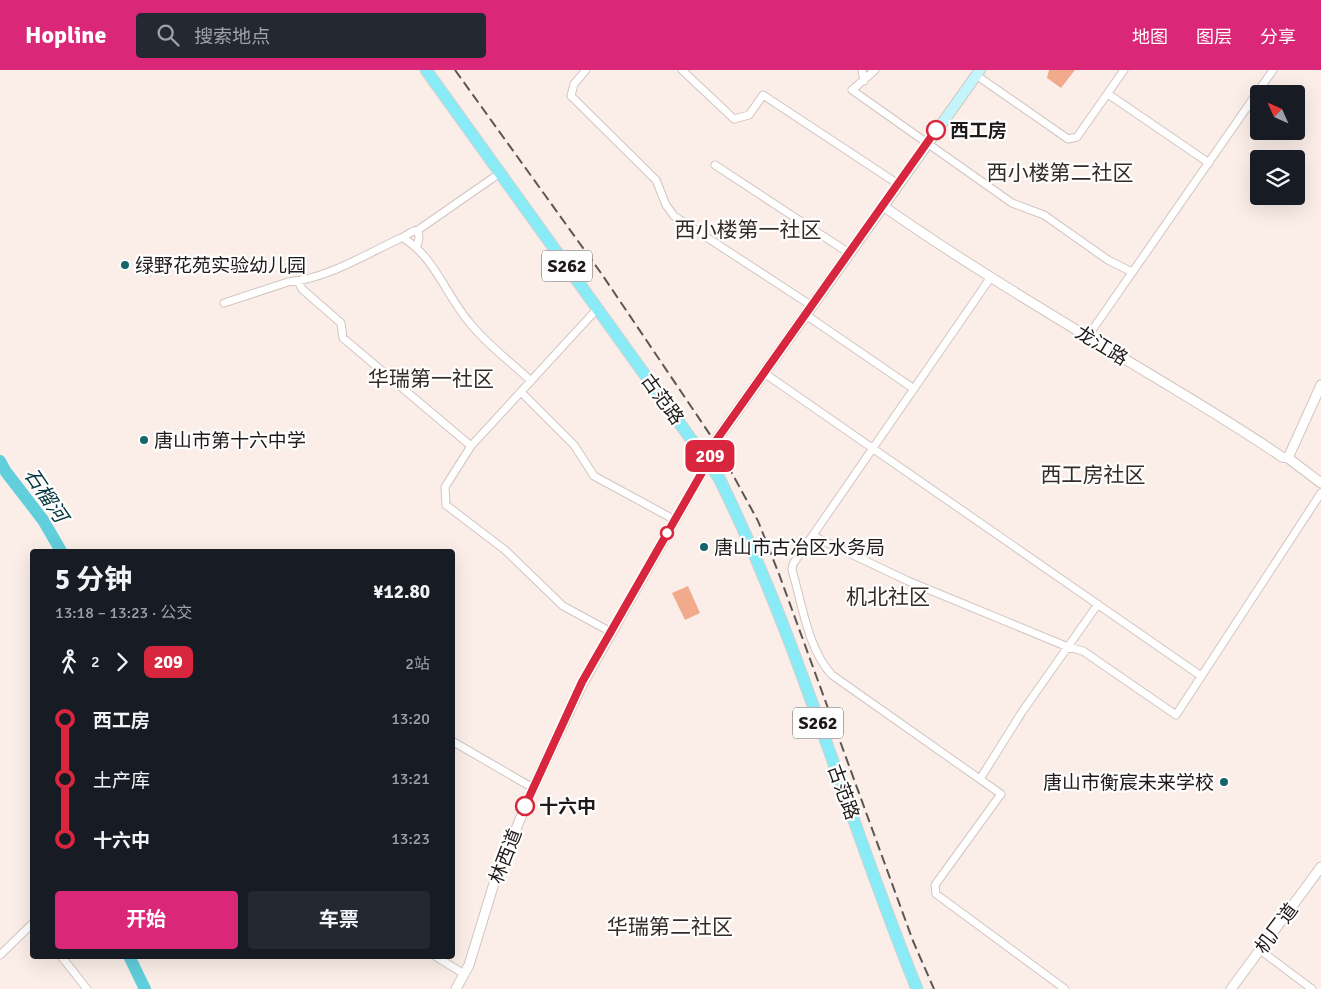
<!DOCTYPE html>
<html lang="zh">
<head>
<meta charset="utf-8">
<style>
  body { margin:0; font-family:Signika,"Noto Sans SC",sans-serif; background:#242831; color:#f1f3f6; height:100vh; display:flex; flex-direction:column; font-size:19px; white-space:nowrap }
  * { box-sizing:border-box; margin:0 }
  p { font-size:16px; color:#9ea1a6 }
  .icon { flex:none; width:28px; height:28px; fill:none; stroke:currentColor; stroke-width:2; stroke-linecap:round; stroke-linejoin:round }
  .map { position:relative; flex:1; overflow:hidden }
  .drawer { position:absolute; left:30px; top:479px; width:425px; height:410px; display:flex; flex-direction:column; background:#171b24; border-radius:5px; box-shadow:0 5px 20px #0002 }
  .drawer>* { flex:none }
  .badge { padding:0 10px; border-radius:8px; font-size:18px; line-height:32px }
  .needle { width:32px; rotate:315deg }
  .controls { position:absolute; left:1250px; top:15px; display:grid; gap:10px }
  .controls a { display:grid; place-items:center; width:55px; height:55px; border-radius:5px; background:#171b24; box-shadow:0 5px 20px #0002; font-size:25px }
  .map>.badge { position:absolute; translate:-50% -50%; box-shadow:0 0 0 2px #fff }
  .legs { display:flex; align-items:center; gap:8px; height:55px; padding:0 25px; font-size:16px }
  .legs p { margin-inline-start:auto }
  .summary { display:flex; align-items:center; justify-content:space-between; height:85px; padding:0 25px }
  h1 { font-size:28px; font-weight:700; line-height:38px }
  .button { display:flex; gap:10px; margin-top:auto; padding:10px 25px }
  .button a { flex:1; height:58px; border-radius:5px; background:#db2777; color:#fff; font-size:20px; font-weight:700; line-height:58px; text-align:center }
  .button a+a { background:#242831; color:#f1f3f6 }
  ul { padding:0 25px; list-style:none }
  li { display:flex; align-items:center; gap:18px; height:60px; font-size:19px }
  li i { display:grid; place-items:center; width:8px; height:100%; margin:0 6px; background:currentColor }
  li i::after { content:''; width:12px; height:12px; margin:-6px; border:4px solid; border-radius:50%; background:#171b24 }
  li p { margin-inline-start:auto }
  li:first-child i { background:linear-gradient(#0000 50%,currentColor 0) }
  li:last-child i { background:linear-gradient(currentColor 50%,#0000 0) }
  header { display:flex; align-items:center; gap:30px; box-sizing:border-box; height:70px; padding:0 25px; background:#db2777; color:#fff }
  header strong { font-size:24px }
  nav { display:flex; gap:28px; margin-inline-start:auto; font-size:18px }
  .search { width:350px; height:45px; background:#242831; display:flex; align-items:center; gap:12px; box-sizing:border-box; padding:0 18px; border-radius:5px; color:#9ea1a6; font-size:19px }
  .map>svg:first-child { display:block }
  .green { fill:#f1ab8c }
  .lines { fill:none; stroke-linecap:round; stroke-linejoin:round }
  .river { stroke:#61cedb; stroke-width:12 }
  .minor-casing { stroke:#d2c5c0; stroke-width:9 }
  .tertiary-casing { stroke:#d2c5c0; stroke-width:11 }
  .secondary-casing { stroke:#d2c5c0; stroke-width:12 }
  .primary-casing { stroke:#d2d1d1; stroke-width:13 }
  .minor { stroke:#fff; stroke-width:7 }
  .tertiary { stroke:#fff; stroke-width:9 }
  .secondary { stroke:#c4f5fa; stroke-width:10 }
  .primary { stroke:#89ebf6; stroke-width:11 }
  .rail { stroke:#5d5653; stroke-width:2; stroke-dasharray:10 5; stroke-linecap:butt }
  .line-1-casing { stroke:#fff; stroke-width:11 }
  .line-1 { stroke:#d7263d; stroke-width:8 }
  .stop-1-dot { fill:#fff; stroke:#d7263d; stroke-width:2.5 }
  .poi-dot { fill:#16646c; stroke:#fefefe; stroke-width:2 }
  .labels { text-anchor:middle; stroke-width:4.5; stroke-linejoin:round; paint-order:stroke }
  .shield { fill:#fefefe; stroke:#625e5e; stroke-width:1 }
  .shield-label { font-size:18px; font-weight:bold; fill:#1f1a19 }
  .stop-label { font-size:19px; font-weight:bold; fill:#1f1a19; stroke:#fefefe; text-anchor:start }
  .poi-label { font-size:19px; fill:#1f1a19; stroke:#fefefe; text-anchor:start }
  .street-label { font-size:19px; fill:#1f1a19; stroke:#fefefe }
  .water-label { font-size:20px; font-style:italic; fill:#00363b; stroke:#fefefe }
  .quarter-label { font-size:21px; fill:#342a26; stroke:#fefefe }
</style>
</head>
<body>
<header>
<strong>Hopline</strong>
<div class="search"><svg class="icon" aria-label="search" viewBox="0 0 24 24"><circle cx="10" cy="10" r="6"/><path d="M15 15l6 6"/></svg>搜索地点</div>
<nav><a>地图</a><a>图层</a><a>分享</a></nav>
</header>
<div class="map">
<svg width="1321" height="919" viewBox="0 0 1321 919">
  <rect width="100%" height="100%" fill="#fbeee8"/>
  <path class="green" d="M1049 0H1075L1061 18 1047 8Z
    M688 516 700 543 685 550 672 523Z"/>
  <g class="lines">
    <path class="river" d="M0 391 6 402 43 450 61 481
      M129 886 145 919"/>
    <defs>
      <path id="minor" d="M586 0 574 14 571 26 656 110 666 135 674 146 812 236
        M682 0 734 49 749 45 763 25 898 114
        M862 0 864 11
        M875 0 852 20 1012 133 1044 145 1108 190 1132 202
        M976 5 1068 69 1077 67 1124 0
        M1108 24 1209 93
        M715 95 849 183
        M403 168C434 186 446 225 469 252 486 274 511 292 531 311
        M417 176 419 168 418 160
        M991 207 793 494 792 500C802 533 808 580 832 605L1001 724 935 815 936 824 1065 919
        M298 211 302 219 341 253 343 268 471 376
        M224 233 288 212C327 209 366 184 401 168 408 165 410 161 418 160L500 103
        M597 239 471 376 445 417 446 435 505 480 563 536 611 562
        M806 245 914 319
        M1088 266 1273 0
        M764 303 1201 606
        M521 322 574 375 594 406 675 450
        M813 466 908 511 1068 577 1083 581 1176 645 1321 423
        M452 671 533 718
        M980 709 1022 642 1098 534
        M1260 880 1312 919
        M0 885 32 854
        M61 886 87 919
        M435 886 464 904"/>
      <path id="tertiary" d="M883 136C970 197 1062 251 1153 306 1196 332 1240 358 1282 387L1288 388 1321 413
        M1288 388 1321 315
        M456 919 469 895 495 810 533 718 583 613 708 392
        M1231 919 1321 797"/>
      <path id="secondary" d="M708 392 715 372 980 0"/>
      <path id="primary" d="M426 0 719 408C800 572 848 750 917 919"/>
    </defs>
    <use href="#minor" class="minor-casing"/>
    <use href="#tertiary" class="tertiary-casing"/>
    <use href="#secondary" class="secondary-casing"/>
    <use href="#primary" class="primary-casing"/>
    <use href="#minor" class="minor"/>
    <use href="#tertiary" class="tertiary"/>
    <use href="#secondary" class="secondary"/>
    <use href="#primary" class="primary"/>
    <path class="rail" d="M455 0 601 203 715 372 758 451 779 504 913 871 934 919"/>
  </g>
  <g class="lines">
    <defs>
      <path id="line-1" d="M525 736 582 612 708 392 715 372 936 60"/>
    </defs>
    <use href="#line-1" class="line-1-casing"/>
    <use href="#line-1" class="line-1"/>
  </g>
  <g class="stop-1-dot">
    <circle cx="936" cy="60" r="9"/>
    <circle cx="667" cy="463" r="6"/>
    <circle cx="525" cy="736" r="9"/>
  </g>
  <g class="poi-dot">
    <circle cx="125" cy="195" r="5"/>
    <circle cx="144" cy="370" r="5"/>
    <circle cx="704" cy="477" r="5"/>
    <circle cx="1224" cy="712" r="5"/>
  </g>
  <g class="labels">
    <g class="shield">
      <rect x="542" y="180.5" width="50" height="31" rx="4"/>
      <rect x="793" y="637.5" width="50" height="31" rx="4"/>
    </g>
    <g class="shield-label">
      <text x="567" y="202">S262</text>
      <text x="818" y="659">S262</text>
    </g>
    <g class="stop-label">
      <text x="950" y="67">西工房</text>
      <text x="539" y="743">十六中</text>
    </g>
    <g class="poi-label">
      <text x="135" y="202">绿野花苑实验幼儿园</text>
      <text x="154" y="377">唐山市第十六中学</text>
      <text x="714" y="484">唐山市古冶区水务局</text>
      <text x="1214" y="719" text-anchor="end">唐山市衡宸未来学校</text>
    </g>
    <g class="street-label">
      <text transform="translate(1102 275) rotate(31)" y="7">龙江路</text>
      <text transform="translate(663 329) rotate(54)" y="7">古范路</text>
      <text transform="translate(844 722) rotate(70)" y="7">古范路</text>
      <text transform="translate(505 786) rotate(-69)" y="7">林西道</text>
      <text transform="translate(1276 858) rotate(-53)" y="7">机厂道</text>
    </g>
    <g class="water-label">
      <text transform="translate(46 425) rotate(56)" y="7">石榴河</text>
    </g>
    <g class="quarter-label">
      <text x="1060" y="110">西小楼第二社区</text>
      <text x="748" y="167">西小楼第一社区</text>
      <text x="431" y="316">华瑞第一社区</text>
      <text x="1093" y="412">西工房社区</text>
      <text x="888" y="534">机北社区</text>
      <text x="670" y="864">华瑞第二社区</text>
    </g>
  </g>
</svg>
<div class="controls">
<a><svg class="needle" viewBox="-14 -14 28 28"><path d="M0-13l5 13h-10z" fill="#e53935"/><path d="M0 13l5-13h-10z" fill="#9ea1a6"/></svg></a>
<a><svg class="icon" aria-label="layers" viewBox="0 0 24 24"><path d="M12 4l9 5-9 5-9-5zM3 14l9 5 9-5"/></svg></a>
</div>
<b class="badge" style="left:710px;top:386px;background:#d7263d;color:#fff">209</b>
<section class="drawer">
<div class="summary"><div><h1>5 分钟</h1><p>13:18 – 13:23 · 公交</p></div><b>¥12.80</b></div>
<div class="legs"><svg class="icon" aria-label="walk" viewBox="0 0 24 24"><circle cx="13" cy="4" r="2"/><path d="M13 8l-2 6 4 7M11 14l-3 7M7 12l3-4h3l4 4"/></svg>2<svg class="icon" aria-label="forward" viewBox="0 0 24 24"><path d="M9 5l7 7-7 7"/></svg><b class="badge" style="background:#d7263d;color:#fff">209</b><p>2站</p></div>
<ul>
<li><i style="color:#d7263d"></i><b>西工房</b><p>13:20</p></li>
<li><i style="color:#d7263d"></i><span>土产库</span><p>13:21</p></li>
<li><i style="color:#d7263d"></i><b>十六中</b><p>13:23</p></li>
</ul>
<div class="button"><a>开始</a><a>车票</a></div>
</section>
</div>
</body>
</html>
